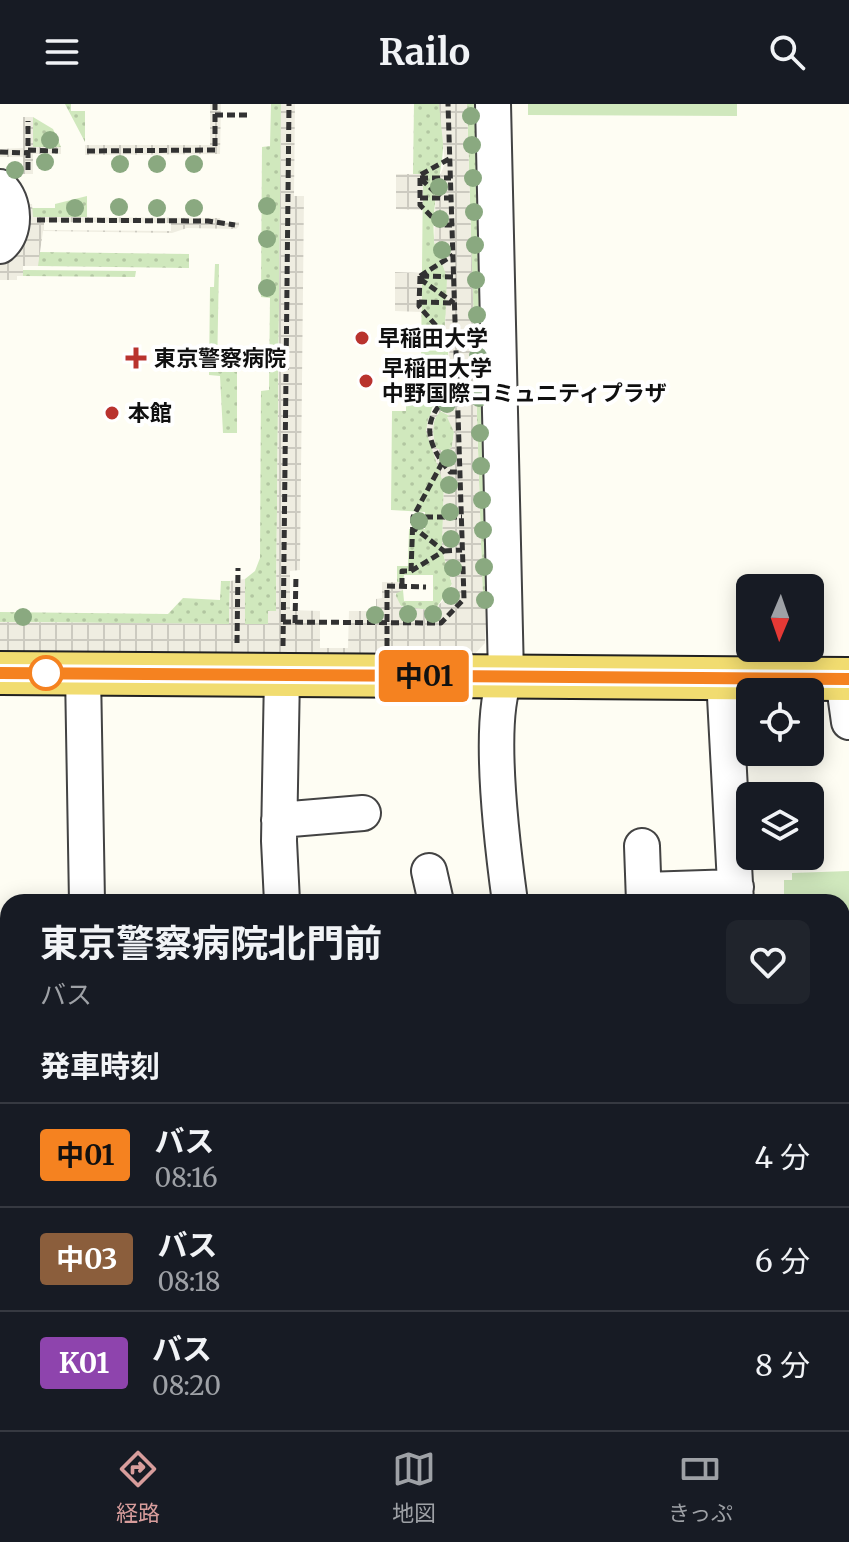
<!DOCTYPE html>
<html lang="ja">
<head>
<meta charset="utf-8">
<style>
  body { margin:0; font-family:Merriweather,"Noto Sans JP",serif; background:#20242c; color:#f1f3f6; height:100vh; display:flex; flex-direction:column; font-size:30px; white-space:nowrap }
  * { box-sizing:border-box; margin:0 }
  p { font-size:26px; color:#9ea1a6 }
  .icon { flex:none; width:44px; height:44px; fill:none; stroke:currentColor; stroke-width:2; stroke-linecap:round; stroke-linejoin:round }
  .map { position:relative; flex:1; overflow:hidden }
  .side { position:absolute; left:0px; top:790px; width:850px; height:536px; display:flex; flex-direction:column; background:#171b24; border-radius:24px 24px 0 0; box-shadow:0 4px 20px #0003 }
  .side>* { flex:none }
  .badge { padding:0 16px; border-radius:6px; font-size:28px; line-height:52px }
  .needle { width:52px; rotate:182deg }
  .controls { position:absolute; left:736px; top:470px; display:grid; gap:16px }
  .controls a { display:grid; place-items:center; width:88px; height:88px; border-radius:12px; background:#171b24; box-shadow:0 4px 20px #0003; font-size:40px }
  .map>.badge { position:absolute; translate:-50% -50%; box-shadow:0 0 0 4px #fff }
  h2 { padding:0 40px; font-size:30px; line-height:72px }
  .round { display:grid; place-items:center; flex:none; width:84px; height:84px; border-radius:12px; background:#20242c }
  .headline { display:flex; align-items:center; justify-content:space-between; height:136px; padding:0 40px }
  h1 { font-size:38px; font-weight:700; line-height:60px }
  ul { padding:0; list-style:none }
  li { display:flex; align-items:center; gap:24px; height:104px; padding:0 40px; border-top:2px solid #363941 }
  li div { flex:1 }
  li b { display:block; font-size:30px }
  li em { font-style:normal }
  li .badge { min-width:88px; font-weight:700; text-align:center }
  header { display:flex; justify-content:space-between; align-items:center; height:104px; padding:0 40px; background:#171b24; font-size:36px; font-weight:700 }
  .menu { display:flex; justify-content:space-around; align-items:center; height:112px; border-top:2px solid #363941; background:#171b24; font-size:22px; color:#9ea1a6 }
  .menu a { display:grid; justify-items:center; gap:4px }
  .menu .selected { color:#d89d9c }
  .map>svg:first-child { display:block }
  .grass { fill:url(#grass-dots) }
  .park { fill:#d0e8bd }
  .plaza { fill:url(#plaza-grid); fill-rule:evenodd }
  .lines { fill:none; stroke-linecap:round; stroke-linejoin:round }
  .minor-casing { stroke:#434343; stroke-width:38 }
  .major-casing { stroke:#212121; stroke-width:46 }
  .path { stroke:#323232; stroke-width:5; stroke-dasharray:8 4; stroke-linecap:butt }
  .minor { stroke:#fff; stroke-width:34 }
  .major { stroke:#f1dc70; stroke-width:42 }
  .tree { fill:#8aa980 }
  .line-casing { stroke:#fff; stroke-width:18 }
  .line { stroke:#f58220; stroke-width:12 }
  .poi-dot { fill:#b9332e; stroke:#fff; stroke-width:3 }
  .stop-dot { fill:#fff; stroke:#f58220; stroke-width:4 }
  .labels { text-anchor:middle; stroke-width:8; stroke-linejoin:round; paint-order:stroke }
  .poi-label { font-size:22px; font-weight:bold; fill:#101010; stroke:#fff; text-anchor:start }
</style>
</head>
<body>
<header><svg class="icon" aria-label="menu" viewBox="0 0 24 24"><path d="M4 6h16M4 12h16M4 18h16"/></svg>Railo<svg class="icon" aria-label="search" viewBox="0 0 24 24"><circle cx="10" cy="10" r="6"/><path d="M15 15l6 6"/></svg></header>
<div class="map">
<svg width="849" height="1326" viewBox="0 0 849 1326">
  <defs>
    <pattern id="grass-dots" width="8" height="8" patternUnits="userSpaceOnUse" patternTransform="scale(2)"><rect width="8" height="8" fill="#d0e8bd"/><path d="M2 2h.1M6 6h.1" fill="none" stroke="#b2c6a1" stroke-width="1.8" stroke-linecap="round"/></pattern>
    <pattern id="plaza-grid" width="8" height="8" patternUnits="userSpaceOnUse" patternTransform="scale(2)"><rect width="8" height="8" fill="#efede1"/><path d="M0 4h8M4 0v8" fill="none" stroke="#cccac0"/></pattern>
  </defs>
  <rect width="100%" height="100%" fill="#fefdf3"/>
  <path class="grass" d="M65 0H71V7H85V38Z
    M271 0H281L276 507 268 520 245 521V475L255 467 260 454 261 287 269 286 270 194 261 193 262 43 270 42Z
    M414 0H439C453 50 430 84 434 134 435 149 445 160 447 175 449 189 447 203 445 218 444 233 452 244 446 260L421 259 423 71 413 70Z
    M467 0H475L481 259H475Z
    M33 13 53 25 61 43H33Z
    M87 92V113H32V104H55V100Z
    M38 148 189 150V164L38 162Z
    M215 160H219L217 268H237V329H223L220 272 209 271 210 183H214Z
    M22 166 136 167 135 173 23 172Z
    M406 282 449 283 432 304 427 327 444 381 442 446 452 480 437 503 428 506 401 502 395 494 397 486H403L404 497H433V471H404L403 478H397V462H408L409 425H425V408L391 406 392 307H406Z
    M476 283H481L487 502H483Z
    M440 307 450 312 454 328 452 343 445 348 436 344C432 332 431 316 440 307Z
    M221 477H230L229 520 0 518V508L168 510 183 494 220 496Z"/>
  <path class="park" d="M528 0H737V12L528 11Z
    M849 767V901L842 902V798H784V776H792V769Z"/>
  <path class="plaza" d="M210 0H221L220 50 85 51V41H210Z
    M281 0H295L294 92H304L300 461V466L290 467V506L320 507V544H348L349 507H376V495L382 494V478H403V486L395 490 401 502 428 506 437 503 446 493 452 480 442 446 444 381 426 327 428 315 440 293 449 283 461 282 460 261 446 260 450 246 445 226 447 173 434 138 436 82 445 59 439 0H467L475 259H481V283L476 284 483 502H487L485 539 472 553 0 551V518L229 520 230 477 245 475V520H268V507H276ZM441 307 450 312 447 313 454 328 452 343 445 348 436 344 433 330 434 315Z
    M23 13H33V43H61V50H33V70H23V53H0V45L23 44Z
    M396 70H423L422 106 396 105Z
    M23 100H32L33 113 220 114 221 118H239V122L236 125 187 124 172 129 43 127 38 162H23V172H17V176H0V159ZM44 118 171 119V127L44 126Z
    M395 168 422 169 421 208 395 207Z"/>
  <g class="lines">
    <defs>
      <path id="minor" d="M493 0 506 572C486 616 503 747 510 798
        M0 83C15 98 17 128 0 142
        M83 569 87 798
        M282 571 279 737 282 798
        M724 574 736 798
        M843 575 849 618
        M279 716 363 709
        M642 742 644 798
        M429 767 436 798
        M644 786 736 783
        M842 910 849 909
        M842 977 849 998
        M842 1072 849 1069
        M0 1201H8
        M842 1278 849 1276
        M64 1318 67 1326
        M208 1318 210 1326
        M144 1326 169 1318
        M386 1326 409 1318
        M684 1326 710 1318"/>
      <path id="major" d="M0 569 849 575"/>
    </defs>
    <use href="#minor" class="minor-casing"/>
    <use href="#major" class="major-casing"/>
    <path class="path" d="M215 11H251
      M28 46 58 47
      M87 47 215 46V0
      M0 48 28 49
      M449 55 420 71V101L440 121H452
      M28 66V17
      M420 74H451
      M421 75 440 93
      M420 94H451
      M37 116 208 117 235 121
      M420 172 419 202 444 231 456 230
      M420 172 453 151
      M421 172 454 173
      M420 175 454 199
      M419 198 454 199
      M456 286C421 312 423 336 450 368H460
      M413 413H462
      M444 447 462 446
      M411 467 444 447 413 423
      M402 482V467H411L413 413 442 359
      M283 518 441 519 464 495 448 0
      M295 519 296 471
      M237 539 238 464
      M283 542 289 0
      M387 542V482L426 483"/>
    <use href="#minor" class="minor"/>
    <use href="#major" class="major"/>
  </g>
  <g class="tree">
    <circle cx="471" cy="12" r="9"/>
    <circle cx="50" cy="36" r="9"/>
    <circle cx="472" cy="41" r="9"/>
    <circle cx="45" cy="58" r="9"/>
    <circle cx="120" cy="60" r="9"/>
    <circle cx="157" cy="60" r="9"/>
    <circle cx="194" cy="60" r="9"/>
    <circle cx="15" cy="66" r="9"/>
    <circle cx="473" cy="74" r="9"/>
    <circle cx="439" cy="83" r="9"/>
    <circle cx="267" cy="102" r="9"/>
    <circle cx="119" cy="103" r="9"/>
    <circle cx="75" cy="104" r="9"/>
    <circle cx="157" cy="104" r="9"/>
    <circle cx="194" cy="104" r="9"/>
    <circle cx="474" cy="108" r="9"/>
    <circle cx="440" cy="115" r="9"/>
    <circle cx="267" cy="135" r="9"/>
    <circle cx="475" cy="141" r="9"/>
    <circle cx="442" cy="146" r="9"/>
    <circle cx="476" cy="176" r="9"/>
    <circle cx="267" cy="184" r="9"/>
    <circle cx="477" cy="211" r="9"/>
    <circle cx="478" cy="252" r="9"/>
    <circle cx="479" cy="294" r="9"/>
    <circle cx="447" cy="300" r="9"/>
    <circle cx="480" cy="329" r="9"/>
    <circle cx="448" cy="354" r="9"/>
    <circle cx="481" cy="362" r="9"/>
    <circle cx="449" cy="381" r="9"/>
    <circle cx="482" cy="396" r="9"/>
    <circle cx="450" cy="408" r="9"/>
    <circle cx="419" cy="417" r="9"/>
    <circle cx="483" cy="426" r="9"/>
    <circle cx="451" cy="435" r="9"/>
    <circle cx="484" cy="463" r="9"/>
    <circle cx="453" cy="464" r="9"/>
    <circle cx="451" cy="492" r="9"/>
    <circle cx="485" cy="496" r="9"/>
    <circle cx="408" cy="510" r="9"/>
    <circle cx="433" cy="510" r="9"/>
    <circle cx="375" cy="511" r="9"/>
    <circle cx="23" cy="513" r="9"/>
  </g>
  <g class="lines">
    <defs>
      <path id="line" d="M0 569 849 575"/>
    </defs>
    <use href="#line" class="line-casing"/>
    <use href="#line" class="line"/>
  </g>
  <g class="poi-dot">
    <circle cx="362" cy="234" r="8"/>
    <path d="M132 242h8v8h8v8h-8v8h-8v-8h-8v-8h8z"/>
    <circle cx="366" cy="277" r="8"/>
    <circle cx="112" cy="309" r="8"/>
  </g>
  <circle class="stop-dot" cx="46" cy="569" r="16"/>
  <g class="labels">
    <g class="poi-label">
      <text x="378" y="242">早稲田大学</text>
      <text x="154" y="262">東京警察病院</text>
      <text x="382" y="272">早稲田大学<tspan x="382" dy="25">中野国際コミュニティプラザ</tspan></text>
      <text x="128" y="317">本館</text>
    </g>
  </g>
</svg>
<div class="controls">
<a><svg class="needle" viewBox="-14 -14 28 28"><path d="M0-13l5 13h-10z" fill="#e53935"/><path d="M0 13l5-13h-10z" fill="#9ea1a6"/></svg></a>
<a><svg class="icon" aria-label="locate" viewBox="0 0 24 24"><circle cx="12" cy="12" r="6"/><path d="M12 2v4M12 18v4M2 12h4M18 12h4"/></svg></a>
<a><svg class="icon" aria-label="layers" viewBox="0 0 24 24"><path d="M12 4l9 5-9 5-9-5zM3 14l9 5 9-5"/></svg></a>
</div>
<b class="badge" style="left:424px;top:572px;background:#f58220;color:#111">中01</b>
<section class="side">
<div class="headline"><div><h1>東京警察病院北門前</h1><p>バス</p></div><a class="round"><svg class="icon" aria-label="heart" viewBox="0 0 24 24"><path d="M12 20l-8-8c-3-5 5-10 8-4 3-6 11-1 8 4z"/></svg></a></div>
<h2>発車時刻</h2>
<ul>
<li><span class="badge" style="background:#f58220;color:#111">中01</span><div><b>バス</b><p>08:16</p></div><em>4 分</em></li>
<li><span class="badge" style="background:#8b5e3c;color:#fff">中03</span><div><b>バス</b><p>08:18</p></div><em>6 分</em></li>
<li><span class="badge" style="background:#8e44ad;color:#fff">K01</span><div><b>バス</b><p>08:20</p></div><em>8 分</em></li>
</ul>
</section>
</div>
<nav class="menu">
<a class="selected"><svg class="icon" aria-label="directions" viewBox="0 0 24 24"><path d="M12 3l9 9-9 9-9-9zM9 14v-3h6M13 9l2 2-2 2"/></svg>経路</a>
<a><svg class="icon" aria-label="map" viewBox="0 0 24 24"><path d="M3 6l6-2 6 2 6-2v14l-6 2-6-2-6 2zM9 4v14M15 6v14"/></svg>地図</a>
<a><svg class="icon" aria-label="tickets" viewBox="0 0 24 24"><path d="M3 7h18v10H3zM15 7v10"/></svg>きっぷ</a>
</nav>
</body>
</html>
